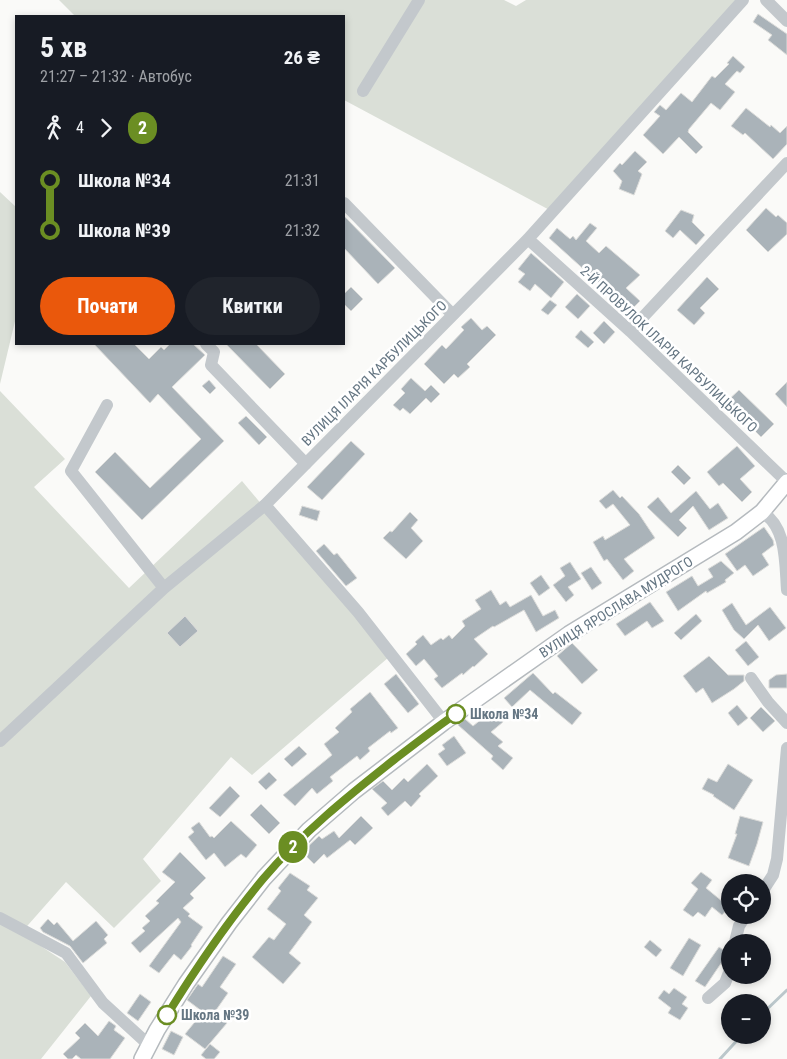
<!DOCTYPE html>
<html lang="uk">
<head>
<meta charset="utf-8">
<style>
  body { margin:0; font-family:"Roboto Condensed",sans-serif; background:#20242c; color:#f1f3f6; height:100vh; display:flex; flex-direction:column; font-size:19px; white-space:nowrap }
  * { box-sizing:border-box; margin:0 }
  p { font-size:16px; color:#9ea1a6 }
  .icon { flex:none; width:28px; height:28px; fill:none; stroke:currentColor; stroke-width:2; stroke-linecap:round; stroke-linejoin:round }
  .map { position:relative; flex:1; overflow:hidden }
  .drawer { position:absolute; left:15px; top:15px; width:330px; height:330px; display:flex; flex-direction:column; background:#171b24; border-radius:0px; box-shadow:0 2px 8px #0003 }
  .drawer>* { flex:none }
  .badge { padding:0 10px; border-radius:16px; font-size:18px; line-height:32px }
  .buttons { position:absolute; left:721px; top:874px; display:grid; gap:10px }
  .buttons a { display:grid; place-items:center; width:50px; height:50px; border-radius:50%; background:#171b24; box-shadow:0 2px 8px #0003; font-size:25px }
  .map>.badge { position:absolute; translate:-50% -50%; box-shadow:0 0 0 2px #fff }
  .legs { display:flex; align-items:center; gap:8px; height:55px; padding:0 25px; font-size:16px }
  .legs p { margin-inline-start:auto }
  .head { display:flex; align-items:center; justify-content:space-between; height:85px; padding:0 25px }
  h1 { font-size:28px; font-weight:700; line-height:38px }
  .button { display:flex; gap:10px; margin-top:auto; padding:10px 25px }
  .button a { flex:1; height:58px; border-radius:30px; background:#ea580c; color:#fff; font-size:20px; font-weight:700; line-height:58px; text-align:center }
  .button a+a { background:#20242c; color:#f1f3f6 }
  ul { padding:0 25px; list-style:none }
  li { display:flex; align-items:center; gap:18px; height:50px; font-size:19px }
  li i { display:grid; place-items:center; width:8px; height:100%; margin:0 6px; background:currentColor }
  li i::after { content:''; width:12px; height:12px; margin:-6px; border:4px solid; border-radius:50%; background:#171b24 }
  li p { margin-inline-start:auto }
  li:first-child i { background:linear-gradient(#0000 50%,currentColor 0) }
  li:last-child i { background:linear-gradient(currentColor 50%,#0000 0) }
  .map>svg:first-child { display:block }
  .green { fill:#dadfd7 }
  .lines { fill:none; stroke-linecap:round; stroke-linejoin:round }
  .stream { stroke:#bbc7cb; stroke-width:3 }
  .building { fill:#aab3b9; stroke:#dcdcda }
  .major-casing { stroke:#b5babe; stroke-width:18 }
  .minor { stroke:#c3c8cc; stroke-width:12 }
  .major { stroke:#fff; stroke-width:15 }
  .line-1-casing { stroke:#fff; stroke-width:11 }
  .line-1 { stroke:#6b8e23; stroke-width:8 }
  .stop-1-dot { fill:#fff; stroke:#6b8e23; stroke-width:2.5 }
  .labels { text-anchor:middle; stroke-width:5; stroke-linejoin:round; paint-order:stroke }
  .street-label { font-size:14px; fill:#657683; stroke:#fff }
  .stop-label { font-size:14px; font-weight:bold; fill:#657683; stroke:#fff; text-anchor:start }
</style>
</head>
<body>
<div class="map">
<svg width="787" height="1059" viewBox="0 0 787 1059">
  <rect width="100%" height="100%" fill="#fafaf8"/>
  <path class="green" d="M59 0H504L516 6 526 0H747L557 214 344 100V16H75Z
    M0 192 16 207V317L0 384Z
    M0 391 65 459 34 487 129 588 242 481 389 657 252 775 231 757 143 859 161 881 114 928 66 882 21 933 65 962 91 996 41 1059H0Z"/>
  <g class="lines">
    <path class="stream" d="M762 1014 787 990
      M720 1059 742 1035"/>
  </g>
  <path class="building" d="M758 14 787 34V55L768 40 772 35 753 22Z
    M733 56 745 67 740 73 737 71 725 84 735 92 720 110 711 103 689 129 688 132 703 147 696 154 679 137 663 154 643 135 660 116 654 112 660 105 666 110 681 93 692 102 712 76 715 78 729 64 727 63Z
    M746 108 770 127 771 125 780 133 787 126V144L773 159 745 133 743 135 731 126Z
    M635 151 647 162 638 171 642 174 634 195 619 189 622 181 613 171 620 163 622 165Z
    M766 208 776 217 778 215 787 223V234L768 252 746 230Z
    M681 210 694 215 692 222 705 235 696 245 680 230 673 238 665 231Z
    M344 216 395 268 378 284 344 248Z
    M590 223 597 228 586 241 599 253 606 246 640 275 626 288 640 301 630 311 549 238 557 228 570 239 573 236 576 240Z
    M531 253 564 282 551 298 535 284 530 291 518 282 525 274 518 269Z
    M707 277 719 289 700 308 705 313 694 325 677 310Z
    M351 287 363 299 351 311 344 304V294Z
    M577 294 590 306 578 319 565 307Z
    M550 300 557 305 548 315 541 310Z
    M471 318 482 330 487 326 496 335 467 364 470 367 458 378 454 374 444 384 424 364 442 345 446 349 464 330 461 327Z
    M604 321 615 332 604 344 593 333Z
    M581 330 594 342 588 348 575 337Z
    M94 344H134L149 359 161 347 164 350 170 344H193L205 355 172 387 224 441 142 520 95 472 115 452 150 488 201 439 158 394 150 403Z
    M226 344H256L285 374 270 389Z
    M411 378 425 391 431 385 440 394 431 403 426 398 410 414 403 408 400 411 393 405 405 393 401 389Z
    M209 380 216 388 210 394 202 386Z
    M787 382V407L775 394Z
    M739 390 774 424 761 437 741 417 737 421 722 406Z
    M246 416 267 437 259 445 238 423Z
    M351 441 365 454 322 500 307 487Z
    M737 446 755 466 740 479 752 492 742 502 723 483 719 486 707 472Z
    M678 465 691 478 684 485 671 472Z
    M613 490 620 498 622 496 639 514 655 538 624 559 634 571 623 580 607 559 604 561 593 542 603 536 605 540 630 525 613 504 606 509 599 501Z
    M696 491 710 509 718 503 728 518 709 530 693 506 679 520 687 528 678 537 647 507 658 497 671 513Z
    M302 506 320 511 317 521 299 515Z
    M410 512 418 520 411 528 423 541 406 559 383 538 390 531 392 532Z
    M764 527 773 540 774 545 762 554 769 565 753 576 745 565 737 571 725 554Z
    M324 544 334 555 337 553 357 578 346 586 316 551Z
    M721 561 734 573 725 580 726 582 707 593 706 591 678 611 666 592 692 576 698 586 713 577 708 569Z
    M570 562 581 579 568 587 574 595 566 602 553 585 565 576 560 568Z
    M591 567 602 583 592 590 581 573Z
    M541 575 550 588 539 596 530 583Z
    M491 590 500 605 506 601 510 607 531 595 543 616 555 610 559 618 536 632 524 610 494 627 493 626 474 639 488 654 474 667 473 666 463 675 462 673 442 688 434 679 438 676 424 659 416 666 406 654 417 644 415 642 423 635 431 645 441 638 443 640 449 635 452 639 465 626 462 621 481 609 475 600Z
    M650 602 664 621 652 628 647 621 625 636 616 624Z
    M732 603 746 625 770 607 786 628 769 641 758 625 744 639 734 630 722 610Z
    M696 614 702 621 681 640 674 633Z
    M185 616 198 631 180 647 167 633Z
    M746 641 759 657 748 666 735 650Z
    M572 643 598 670 582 684 557 656Z
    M709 656 728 675H744V681L734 689 712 703 703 688 696 693 683 676Z
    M533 673 553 694 555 692 582 713 572 725 530 690 512 707 504 698Z
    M396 674 419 704 408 713 384 684Z
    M787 674V688H769V680L776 675Z
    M370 692 398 728 391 733 390 731 368 748 370 751 360 760 357 756 330 777 333 781 317 794 312 788 295 806 283 795 332 755 324 744 339 732 335 728 352 712 350 709Z
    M737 705 748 718 738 726 728 713Z
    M761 707 775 721 763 732 750 718Z
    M493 710 503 722 491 732 503 742 498 746 513 758 503 770 491 759 493 756 458 725 465 719 473 726Z
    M454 736 466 753 447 766 438 754 445 749 442 745Z
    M299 746 307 754 292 767 284 759Z
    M427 764 438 776 419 794 421 796 411 807 405 801 388 816 381 808 387 803 372 789 383 781 392 790 404 778 408 782Z
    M728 764 753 780 734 810 713 796 714 795 702 789 708 778 717 782Z
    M269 772 277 780 266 790 258 782Z
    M230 786 240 796 220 817 209 808Z
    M261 804 280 823 269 834 250 815Z
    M361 816 373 828 355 845 350 840 327 858 324 854 314 864 302 852 319 836 322 839 334 831 339 838Z
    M740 816 763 822 757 844 749 866 728 858 737 834H735Z
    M231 821 257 845 246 858 241 854 225 867 214 853 206 860 188 837 194 832 191 828 199 822 210 837 212 836 214 838Z
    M180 852 206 878 190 894 194 898 183 908 190 914 188 916 203 927 191 945 192 946 181 960 174 954 159 973 149 966 181 922 178 918 140 953 131 943 145 931 142 928 150 921 145 916 159 903 156 901 175 882 162 872Z
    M701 872 712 880 706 888 729 907 722 915 712 907 705 917 698 912 693 917 683 910 698 889 691 883Z
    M290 873 310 886 307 890 318 898 304 915 312 922 289 953 301 963 283 984 252 957 269 937 274 940 286 924 267 909 281 891 278 888Z
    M48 919 54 925 57 922 73 941 96 921 108 935 104 939 107 943 83 963 70 946 43 932 40 928Z
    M689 938 701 945 683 976 670 968Z
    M650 940 662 950 656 957 644 947Z
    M719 947 728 953 705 987 695 981Z
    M223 956 236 964 220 987 228 993 214 1013 227 1023 205 1049 185 1034 203 1012 187 1000 198 984 202 987Z
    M674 988 687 997 682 1004 688 1008 680 1020 668 1013 671 1008 658 998 664 990 669 994Z
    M140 994 151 1002 138 1021 127 1013Z
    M109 1021 116 1026 114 1030 125 1038 110 1059H81L76 1055 72 1059H68L63 1054 80 1038 75 1033 85 1023 98 1036Z
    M171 1031 183 1037 174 1055 162 1049Z
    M210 1044 220 1052 214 1059H206L201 1055Z"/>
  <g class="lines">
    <defs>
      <path id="major" d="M142 1059 157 1030 186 984 229 923 264 878 309 830 354 791 444 722 569 634 736 532 762 512 787 482"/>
    </defs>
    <use href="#major" class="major-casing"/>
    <path class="minor" d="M766 0 787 21
      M363 91 419 0
      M344 203 453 315
      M528 239 630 331 787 482
      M630 331 787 163
      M206 344 214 352 211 365 306 464
      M107 405 71 471 164 588
      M265 505 358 612 444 722
      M762 512C787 527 785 563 787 590
      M751 678 768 702 787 723
      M0 741 164 588 265 505 528 239 743 0
      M762 892 773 875 777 859 787 748
      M0 918 66 953 103 1003 149 1045
      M735 942 739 926 746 915
      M708 998 725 983 730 970"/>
    <use href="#major" class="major"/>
  </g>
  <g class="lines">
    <defs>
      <path id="line-1" d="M167 1015C196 968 228 921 263 879 302 833 348 796 395 759 415 744 435 728 456 714"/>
    </defs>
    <use href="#line-1" class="line-1-casing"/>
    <use href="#line-1" class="line-1"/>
  </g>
  <g class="stop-1-dot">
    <circle cx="456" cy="714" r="9"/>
    <circle cx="167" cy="1015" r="9"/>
  </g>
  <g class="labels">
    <g class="street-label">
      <text transform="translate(669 349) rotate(43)" y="5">2-Й ПРОВУЛОК ІЛАРІЯ КАРБУЛИЦЬКОГО</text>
      <text transform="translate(374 373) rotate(-45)" y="5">ВУЛИЦЯ ІЛАРІЯ КАРБУЛИЦЬКОГО</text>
      <text transform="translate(616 607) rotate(-32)" y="5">ВУЛИЦЯ ЯРОСЛАВА МУДРОГО</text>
    </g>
    <g class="stop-label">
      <text x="470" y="719">Школа №34</text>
      <text x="181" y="1020">Школа №39</text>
    </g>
  </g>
</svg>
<div class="buttons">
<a><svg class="icon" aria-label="locate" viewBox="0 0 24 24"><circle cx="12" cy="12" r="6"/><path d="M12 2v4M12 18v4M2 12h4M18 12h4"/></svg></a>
<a>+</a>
<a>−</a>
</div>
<b class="badge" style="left:293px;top:847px;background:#6b8e23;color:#fff">2</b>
<section class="drawer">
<div class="head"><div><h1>5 хв</h1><p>21:27 – 21:32 · Автобус</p></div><b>26 ₴</b></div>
<div class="legs"><svg class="icon" aria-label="walk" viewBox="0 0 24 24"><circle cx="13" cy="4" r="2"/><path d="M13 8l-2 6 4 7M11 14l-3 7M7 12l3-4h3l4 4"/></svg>4<svg class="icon" aria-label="forward" viewBox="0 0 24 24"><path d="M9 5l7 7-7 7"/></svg><b class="badge" style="background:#6b8e23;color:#fff">2</b></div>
<ul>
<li><i style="color:#6b8e23"></i><b>Школа №34</b><p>21:31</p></li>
<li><i style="color:#6b8e23"></i><b>Школа №39</b><p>21:32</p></li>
</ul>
<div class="button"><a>Почати</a><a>Квитки</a></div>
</section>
</div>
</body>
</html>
